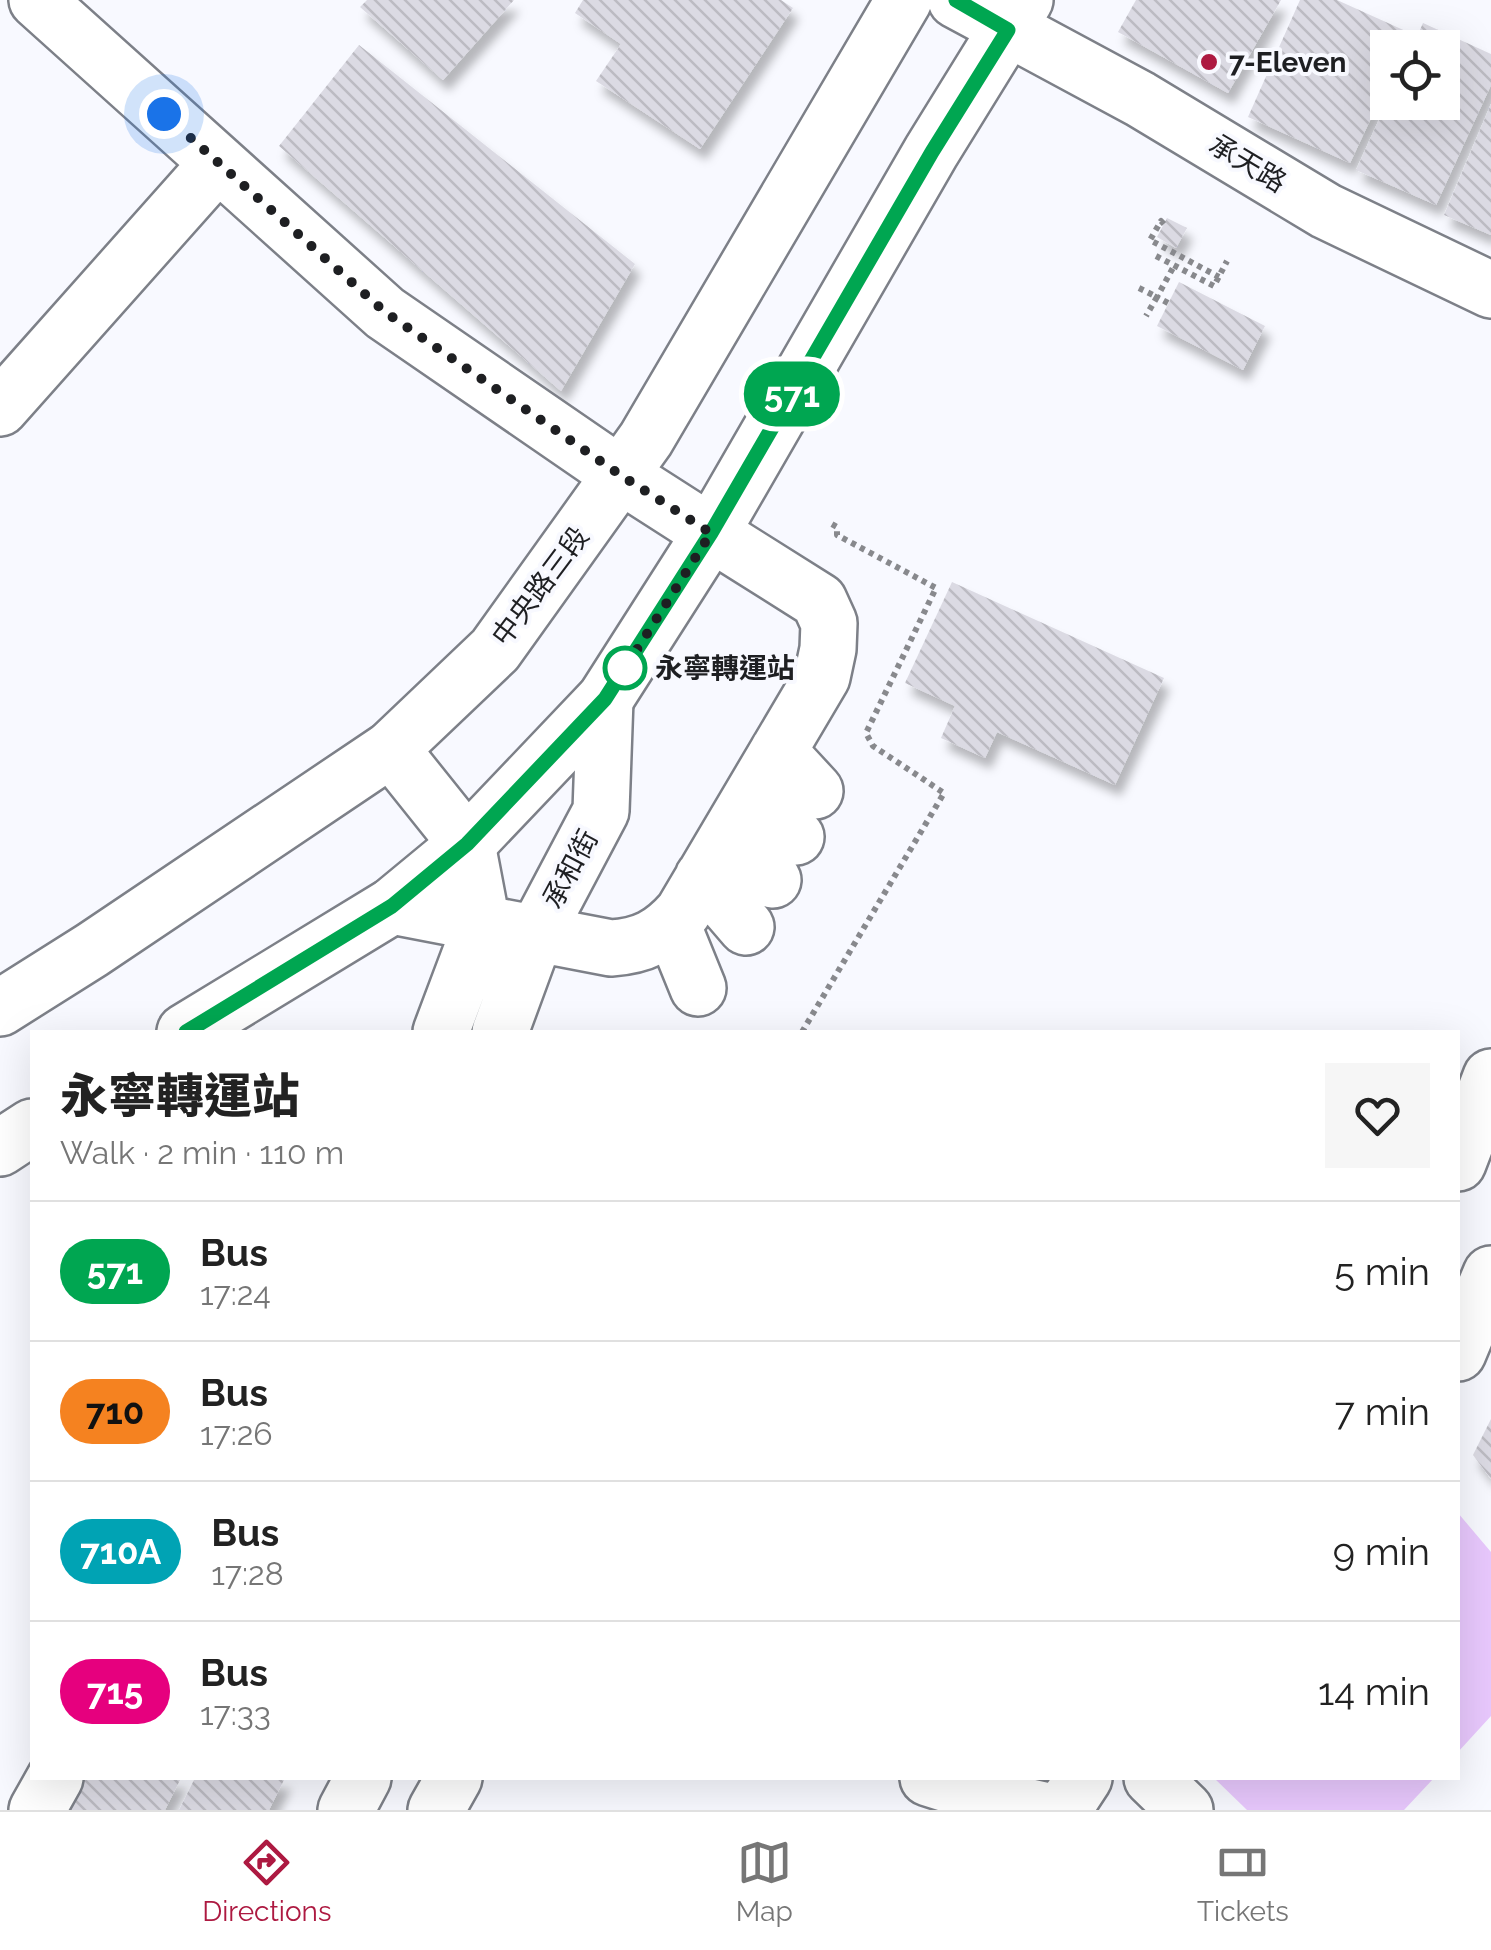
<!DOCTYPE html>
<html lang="en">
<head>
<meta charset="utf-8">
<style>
  body { margin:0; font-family:Raleway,"Noto Sans TC",sans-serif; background:#f6f6f6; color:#222; height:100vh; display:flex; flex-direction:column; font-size:38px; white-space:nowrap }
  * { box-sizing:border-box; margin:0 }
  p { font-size:32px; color:#767676 }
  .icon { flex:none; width:55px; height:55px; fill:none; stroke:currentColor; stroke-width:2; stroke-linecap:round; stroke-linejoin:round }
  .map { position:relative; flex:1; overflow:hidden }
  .sheet { position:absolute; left:30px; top:1030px; width:1430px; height:750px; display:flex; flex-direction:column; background:#fff; border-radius:0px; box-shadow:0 10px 40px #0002 }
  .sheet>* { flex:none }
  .badge { padding:0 20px; border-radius:32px; font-size:35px; line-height:65px }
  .fabs { position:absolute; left:1370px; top:30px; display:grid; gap:20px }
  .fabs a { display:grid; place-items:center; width:90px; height:90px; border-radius:0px; background:#fff; box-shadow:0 10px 40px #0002; font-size:50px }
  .you { position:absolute; width:50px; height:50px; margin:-25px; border:8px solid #fff; border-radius:50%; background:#1a73e8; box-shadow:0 0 0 15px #1a73e833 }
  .map>.badge { position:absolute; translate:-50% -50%; box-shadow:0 0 0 5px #fff }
  .round { display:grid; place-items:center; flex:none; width:105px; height:105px; border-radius:0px; background:#f6f6f6 }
  .summary { display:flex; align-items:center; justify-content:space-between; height:170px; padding:0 30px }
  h1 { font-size:48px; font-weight:800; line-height:75px }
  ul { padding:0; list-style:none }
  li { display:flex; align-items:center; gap:30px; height:140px; padding:0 30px; border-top:2px solid #e0e0e0 }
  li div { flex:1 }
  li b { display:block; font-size:38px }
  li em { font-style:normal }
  li .badge { min-width:110px; font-weight:700; text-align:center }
  .dock { display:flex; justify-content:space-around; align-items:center; height:140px; border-top:2px solid #e0e0e0; background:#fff; font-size:28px; color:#767676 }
  .dock a { display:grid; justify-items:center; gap:5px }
  .dock .selected { color:#ad1941 }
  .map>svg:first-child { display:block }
  .green { fill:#e8c8fd }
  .building { fill:url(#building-back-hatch); filter:url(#shadow) }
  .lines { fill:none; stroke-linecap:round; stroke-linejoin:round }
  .minor-casing { stroke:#7d8088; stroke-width:60 }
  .major-casing { stroke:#7d8088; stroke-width:60 }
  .path { stroke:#88898d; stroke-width:6; stroke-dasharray:5 5; stroke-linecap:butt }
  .minor { stroke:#fff; stroke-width:55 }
  .major { stroke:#fff; stroke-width:55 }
  .line-casing { stroke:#fff; stroke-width:22 }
  .line { stroke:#00a651; stroke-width:15 }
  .walk { stroke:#1e1f22; stroke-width:10; stroke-dasharray:0 18 }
  .poi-dot { fill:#ad1941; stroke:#f8f9ff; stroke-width:4 }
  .stop-dot { fill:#fff; stroke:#00a651; stroke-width:5 }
  .labels { text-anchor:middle; stroke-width:8; stroke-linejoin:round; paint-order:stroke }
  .poi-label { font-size:28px; font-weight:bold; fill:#1e1f22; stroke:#f8f9ff; text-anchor:start }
  .street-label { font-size:28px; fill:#1e1f22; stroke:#f8f9ff }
  .stop-label { font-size:28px; font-weight:bold; fill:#1e1f22; stroke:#f8f9ff; text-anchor:start }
</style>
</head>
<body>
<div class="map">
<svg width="1491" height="1810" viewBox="0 0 1491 1810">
  <defs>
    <pattern id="building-back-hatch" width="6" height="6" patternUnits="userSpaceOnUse" patternTransform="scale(2.5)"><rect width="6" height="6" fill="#dbdae3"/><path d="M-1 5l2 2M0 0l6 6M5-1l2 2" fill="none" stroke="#bcbbc2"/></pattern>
    <filter id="shadow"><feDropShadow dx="6" dy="11" stdDeviation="5" flood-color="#0004"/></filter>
  </defs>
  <rect width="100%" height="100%" fill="#f8f9ff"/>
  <path class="green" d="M1458 1513 1491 1552V1716L1458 1752Z
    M1214 1778H1434L1404 1810H1247Z"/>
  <path class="building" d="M367 0H514L443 80 360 7Z
    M583 0H781L793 8 700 149 596 81 621 44 575 13Z
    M1136 0H1281L1228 93 1118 32Z
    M1300 0H1337L1410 33 1403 48H1388V82L1350 163 1248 117Z
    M1423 23 1491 54V85L1436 205 1356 170 1387 102H1442V48H1412Z
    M359 45 635 264 561 391 279 146Z
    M1491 104V235L1444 215Z
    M1167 218 1187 228 1176 248 1157 237Z
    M1179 282 1265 326 1243 370 1157 326Z
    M952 582 1164 678 1115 785 997 732 985 758 941 738 955 706 905 683Z
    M1491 1419V1479L1473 1455Z
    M81 1778H181L165 1810H65Z
    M195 1778H285L269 1810H179Z"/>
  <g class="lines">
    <defs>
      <path id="minor" d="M37 0 385 313 622 476
        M956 0 1140 99 1326 211 1491 290
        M0 408 218 163
        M391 749 467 844 482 923 441 1032
        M778 751 815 791
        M752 796 796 837
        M731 832 773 880
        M703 877 746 927
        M392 906 611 948C643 946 662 936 683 912L822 677 828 649 829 623 819 601 711 533
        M672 924 698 988
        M500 1032 536 934 601 811 605 699
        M1458 1163 1491 1077
        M1458 1353 1491 1274
        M928 1778 998 1800 1044 1810
        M1152 1778 1185 1810
        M37 1810 55 1778
        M346 1810 363 1778
        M436 1810 454 1778
        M1063 1810 1084 1778"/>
      <path id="major" d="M622 476 711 533
        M0 1008 92 950 391 749 495 650 646 439 904 0
        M185 1032 392 906 467 844 605 699 711 533 931 152 1025 0
        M0 1148 32 1127"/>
    </defs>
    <use href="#minor" class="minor-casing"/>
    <use href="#major" class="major-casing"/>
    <path class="path" d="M1164 224 1161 221 1150 240 1219 277
      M1156 256 1214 286 1227 261
      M1139 288 1157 297 1146 316
      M1168 303 1157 297 1174 266
      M802 1032 944 793 873 746 866 733 936 588 837 535V527L830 523"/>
    <use href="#minor" class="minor"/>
    <use href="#major" class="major"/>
  </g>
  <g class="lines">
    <defs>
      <path id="line" d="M186 1032 392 906 467 844 605 699 711 533 932 152 1008 30 956 0"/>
    </defs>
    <use href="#line" class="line-casing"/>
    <use href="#line" class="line"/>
    <path class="walk" d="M164 114 385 312 622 476 711 533 624 670 625 668"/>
  </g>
  <circle class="poi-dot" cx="1209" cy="62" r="10"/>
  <circle class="stop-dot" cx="625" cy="668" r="20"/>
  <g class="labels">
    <g class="poi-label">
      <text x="1229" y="72">7-Eleven</text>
    </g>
    <g class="street-label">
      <text transform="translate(1248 163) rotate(31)" y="10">承天路</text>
      <text transform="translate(540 586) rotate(-53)" y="10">中央路三段</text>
      <text transform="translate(570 869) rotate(-62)" y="10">承和街</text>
    </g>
    <g class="stop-label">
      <text x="655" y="678">永寧轉運站</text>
    </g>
  </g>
</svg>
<div class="fabs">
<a><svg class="icon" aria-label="locate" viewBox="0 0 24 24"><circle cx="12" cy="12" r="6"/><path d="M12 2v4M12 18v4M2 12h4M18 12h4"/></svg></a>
</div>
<div class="you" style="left:164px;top:114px"></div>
<b class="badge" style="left:792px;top:394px;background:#00a651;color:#fff">571</b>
<section class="sheet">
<div class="summary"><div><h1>永寧轉運站</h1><p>Walk · 2 min · 110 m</p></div><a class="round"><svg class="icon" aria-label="heart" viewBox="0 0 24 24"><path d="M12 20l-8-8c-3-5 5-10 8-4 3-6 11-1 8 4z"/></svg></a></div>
<ul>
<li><span class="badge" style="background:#00a651;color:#fff">571</span><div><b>Bus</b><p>17:24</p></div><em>5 min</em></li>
<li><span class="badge" style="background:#f58220;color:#111">710</span><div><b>Bus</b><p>17:26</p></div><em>7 min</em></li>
<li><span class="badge" style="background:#00a3b4;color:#fff">710A</span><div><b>Bus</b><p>17:28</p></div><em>9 min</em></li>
<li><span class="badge" style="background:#e6007e;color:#fff">715</span><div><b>Bus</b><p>17:33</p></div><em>14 min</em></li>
</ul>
</section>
</div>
<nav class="dock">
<a class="selected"><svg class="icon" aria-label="directions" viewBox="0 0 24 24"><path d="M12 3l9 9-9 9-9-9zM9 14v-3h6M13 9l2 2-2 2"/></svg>Directions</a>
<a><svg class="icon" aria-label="map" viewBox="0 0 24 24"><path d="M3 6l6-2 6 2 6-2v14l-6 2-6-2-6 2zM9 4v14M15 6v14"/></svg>Map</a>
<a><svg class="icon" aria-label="tickets" viewBox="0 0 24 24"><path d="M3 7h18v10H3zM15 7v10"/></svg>Tickets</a>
</nav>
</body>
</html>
